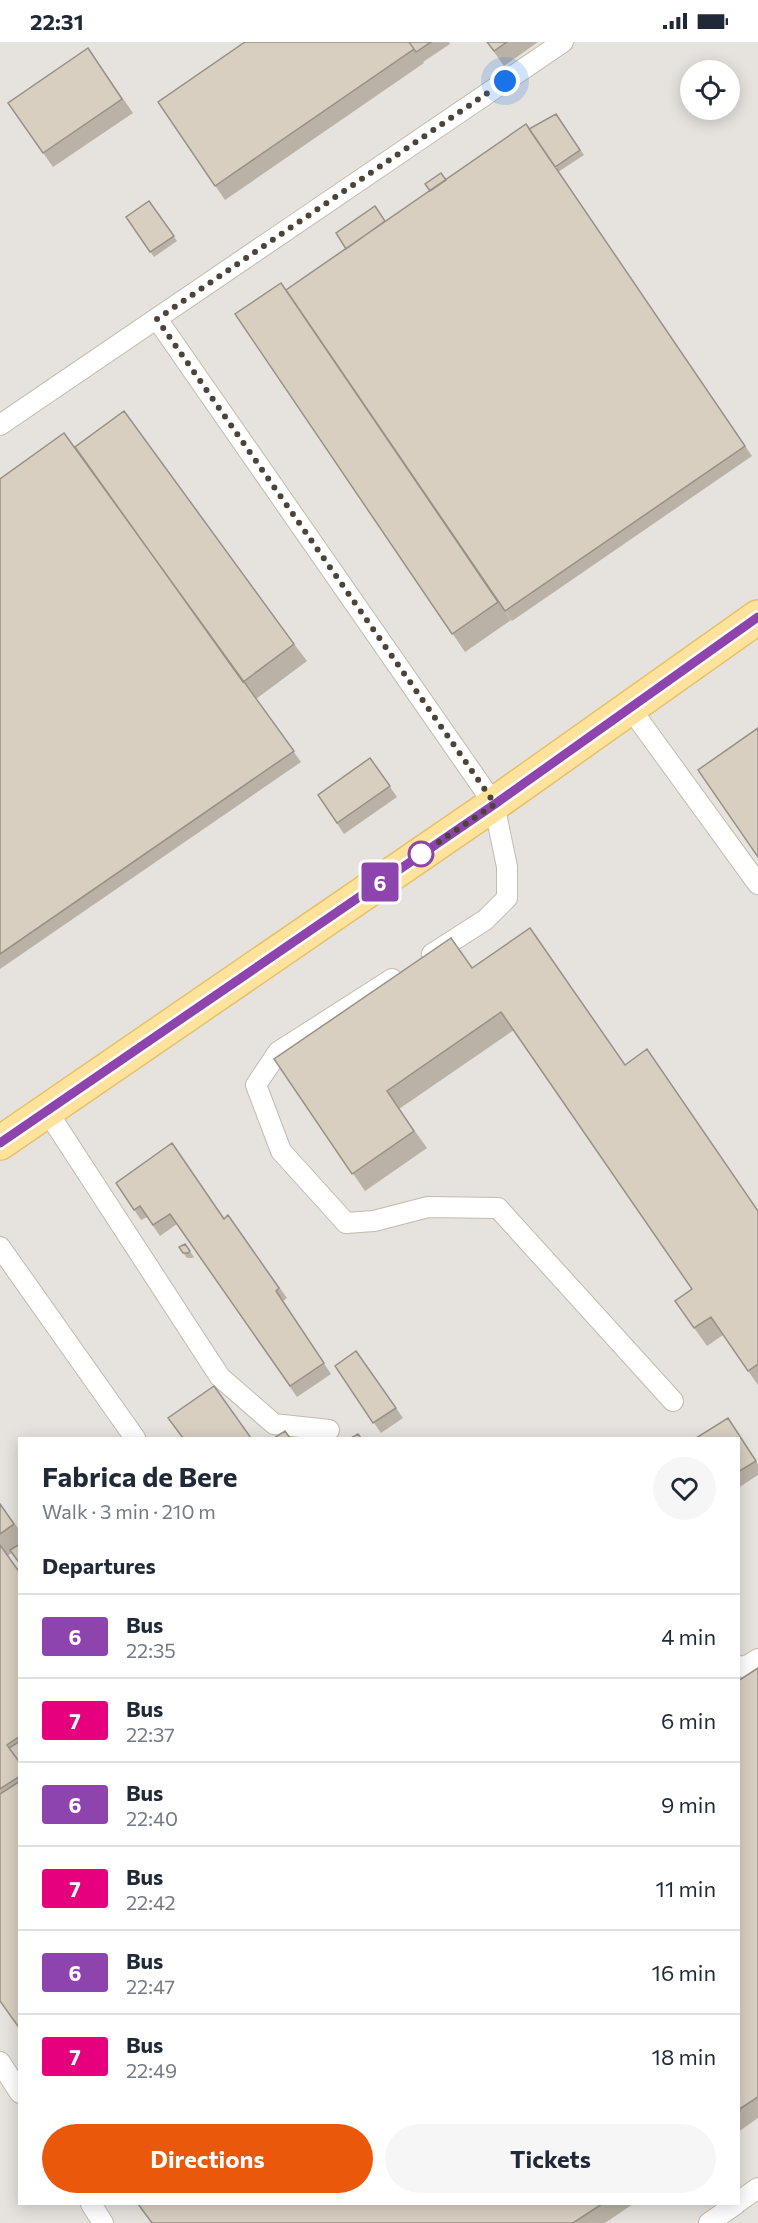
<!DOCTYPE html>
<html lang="en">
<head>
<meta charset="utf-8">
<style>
  body { margin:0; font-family:Commissioner,sans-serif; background:#f6f6f7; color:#1f2937; height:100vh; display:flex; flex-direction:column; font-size:22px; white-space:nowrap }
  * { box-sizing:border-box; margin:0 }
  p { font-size:20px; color:#747a83 }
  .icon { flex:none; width:33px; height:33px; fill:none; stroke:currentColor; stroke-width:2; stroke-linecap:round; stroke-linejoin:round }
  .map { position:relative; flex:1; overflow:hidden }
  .panel { position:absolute; left:18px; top:1395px; width:722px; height:768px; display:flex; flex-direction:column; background:#fff; border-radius:0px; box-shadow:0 3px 15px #0003 }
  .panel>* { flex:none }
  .badge { padding:0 12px; border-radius:4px; font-size:21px; line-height:39px }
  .tools { position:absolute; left:680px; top:18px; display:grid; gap:12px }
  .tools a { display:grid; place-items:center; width:60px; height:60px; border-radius:50%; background:#fff; box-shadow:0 3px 15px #0003; font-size:30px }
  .you { position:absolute; width:30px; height:30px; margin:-15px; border:4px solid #fff; border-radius:50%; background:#1a73e8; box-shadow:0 0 0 9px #1a73e833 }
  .map>.badge { position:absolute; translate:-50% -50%; box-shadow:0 0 0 3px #fff }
  h2 { padding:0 24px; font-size:22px; line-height:54px }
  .round { display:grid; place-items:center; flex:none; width:63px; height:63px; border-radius:32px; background:#f6f6f7 }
  .summary { display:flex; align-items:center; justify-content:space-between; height:102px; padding:0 24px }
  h1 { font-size:28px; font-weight:700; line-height:45px }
  .primary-button { display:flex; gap:12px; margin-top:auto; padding:12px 24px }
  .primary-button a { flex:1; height:69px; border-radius:36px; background:#ea580c; color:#fff; font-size:24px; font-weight:700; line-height:69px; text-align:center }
  .primary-button a+a { background:#f6f6f7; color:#1f2937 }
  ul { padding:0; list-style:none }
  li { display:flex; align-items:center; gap:18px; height:84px; padding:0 24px; border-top:2px solid #e0e1e3 }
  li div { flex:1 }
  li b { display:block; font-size:22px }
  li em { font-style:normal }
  li .badge { min-width:66px; font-weight:700; text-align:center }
  .status { display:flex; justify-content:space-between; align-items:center; height:42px; padding:0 30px; background:#fff; direction:ltr }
  .status svg { height:16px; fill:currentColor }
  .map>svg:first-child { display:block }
  .industrial { fill:#e6e2dd; fill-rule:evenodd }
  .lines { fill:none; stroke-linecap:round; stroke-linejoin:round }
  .lane-casing { stroke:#c2bbae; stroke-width:22 }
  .primary-casing { stroke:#e6c16a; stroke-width:36 }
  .lane { stroke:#fff; stroke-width:20 }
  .primary { stroke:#ffe39c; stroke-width:33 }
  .wall { fill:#bab2a6 }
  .building { fill:#d8cfc1; stroke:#979187; stroke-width:1.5 }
  .line-casing { stroke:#fff; stroke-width:14 }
  .line { stroke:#8e44ad; stroke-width:9 }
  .walk { stroke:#4b4439; stroke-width:6; stroke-dasharray:0 10.8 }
  .stop-dot { fill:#fff; stroke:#8e44ad; stroke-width:3 }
</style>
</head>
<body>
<div class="status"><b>22:31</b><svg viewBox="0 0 49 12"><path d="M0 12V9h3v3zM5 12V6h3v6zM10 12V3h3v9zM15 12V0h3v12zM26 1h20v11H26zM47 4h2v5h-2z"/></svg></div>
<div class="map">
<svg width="758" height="2181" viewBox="0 0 758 2181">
  <rect width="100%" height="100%" fill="#f6f3ec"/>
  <path class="industrial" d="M0 0H758V2181H0ZM690 28H729V68H690ZM20 1396H738V2162H20Z"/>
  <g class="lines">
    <defs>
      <path id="lane" d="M157 277 494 762 507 825V856L485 878 432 912
        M0 383 563 0
        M630 666 758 842
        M392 937 278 1010 256 1043 281 1109 346 1181 374 1179 428 1165 498 1166 673 1359
        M47 1069 220 1335 274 1382 329 1388
        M0 1205 135 1396
        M738 1624 745 1625 758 1617
        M0 2020 20 2051
        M738 2160 758 2146
        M91 2162 103 2181
        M709 2181 736 2162"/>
      <path id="primary" d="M0 1101 494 762 758 575"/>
    </defs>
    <use href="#lane" class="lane-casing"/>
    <use href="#primary" class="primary-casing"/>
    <use href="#lane" class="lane"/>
    <use href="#primary" class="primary"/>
  </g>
  <path class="wall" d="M245 0H449L450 2 423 20 424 21 225 158 158 60Z
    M487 0H538L504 24Z
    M88 6 133 71 53 125 8 61Z
    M556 72 584 113 558 130 752 414 512 579 398 412 511 578 465 610 235 272 286 248 446 138 529 87Z
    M149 159 177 199 154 215 126 175Z
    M0 437 182 555 294 602 307 619 256 657 301 720 0 927Z
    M370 716 397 755 344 792 318 753Z
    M472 926 625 1023 758 1168V1343L723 1293 707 1304 675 1259 692 1247 514 988 399 1067 427 1106 365 1149 274 1017Z
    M116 1141 224 1177 228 1173 287 1256 283 1259 331 1332 297 1355 177 1182 160 1194 147 1175 141 1178Z
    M185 1202 194 1215 192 1216H187L179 1205Z
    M356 1309 403 1376 381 1391 335 1324Z
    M728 1376 758 1422V1433L738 1446V1396Z
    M0 1461 20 1489V1522L12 1511 7 1514 20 1531V1987L0 1959Z
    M758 1626V2076L738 2090V1639Z
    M138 2162H633L605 2181H152Z"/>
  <path class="building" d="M245 0H409L414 7 215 144 158 60Z
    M409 0H431L416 10Z
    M487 0H507L494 9Z
    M88 6 122 57 43 111 8 61Z
    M556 72 580 108 555 125 529 87Z
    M526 82 745 404 505 569 286 248Z
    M441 131 446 138 430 149 425 142Z
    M149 159 174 194 150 210 126 175Z
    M375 164 385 179 346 207 336 191Z
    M281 241 498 560 452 592 235 272Z
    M124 369 294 602 243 640 75 405Z
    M64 391 294 709 0 912V437Z
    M758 686V815L698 728Z
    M370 716 390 744 337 781 318 753Z
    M530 886 625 1023 647 1007 758 1169V1322L748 1329 711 1275 694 1286 675 1259 692 1247 501 970 387 1049 414 1089 352 1132 274 1017 451 896 472 926Z
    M172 1101 224 1177 228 1173 279 1246 276 1249 324 1321 290 1344 170 1172 153 1183 140 1164 134 1168 116 1141Z
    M185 1202 190 1209 188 1211H183L179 1205Z
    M356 1309 396 1366 373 1381 335 1324Z
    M214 1344 251 1396H183L168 1376Z
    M728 1376 756 1419 738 1430V1396H696Z
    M285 1389 290 1396H274Z
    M358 1392 361 1396H351Z
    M0 1462 14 1482 0 1492Z
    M20 1502V1522L10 1508Z
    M0 1503 20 1531V1694L7 1703 20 1721V1734L0 1747Z
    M758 1626V2055L738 2068V1639Z
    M20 1699V1721L9 1706Z
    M20 1739V1987L0 1959V1752Z
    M138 2162H602L573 2181H152Z"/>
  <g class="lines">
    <defs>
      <path id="line" d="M0 1101 495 762 758 575"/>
    </defs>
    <use href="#line" class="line-casing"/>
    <use href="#line" class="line"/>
    <path class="walk" d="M421 812 495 762 157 277 505 39"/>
  </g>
  <circle class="stop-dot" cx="421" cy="812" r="12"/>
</svg>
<div class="tools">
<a><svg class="icon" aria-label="locate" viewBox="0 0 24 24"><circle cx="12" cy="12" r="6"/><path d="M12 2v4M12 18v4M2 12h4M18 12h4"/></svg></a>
</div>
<div class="you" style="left:505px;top:39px"></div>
<b class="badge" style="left:380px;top:840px;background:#8e44ad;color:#fff">6</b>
<section class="panel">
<div class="summary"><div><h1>Fabrica de Bere</h1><p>Walk · 3 min · 210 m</p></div><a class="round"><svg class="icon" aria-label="heart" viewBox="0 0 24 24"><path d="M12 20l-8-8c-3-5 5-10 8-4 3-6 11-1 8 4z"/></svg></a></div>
<h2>Departures</h2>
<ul>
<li><span class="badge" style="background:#8e44ad;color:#fff">6</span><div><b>Bus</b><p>22:35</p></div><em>4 min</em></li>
<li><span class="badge" style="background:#e6007e;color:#fff">7</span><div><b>Bus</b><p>22:37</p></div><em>6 min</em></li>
<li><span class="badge" style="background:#8e44ad;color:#fff">6</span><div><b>Bus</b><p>22:40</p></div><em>9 min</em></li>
<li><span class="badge" style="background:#e6007e;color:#fff">7</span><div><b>Bus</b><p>22:42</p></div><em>11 min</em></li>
<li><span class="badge" style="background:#8e44ad;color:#fff">6</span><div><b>Bus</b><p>22:47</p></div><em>16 min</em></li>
<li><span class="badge" style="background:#e6007e;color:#fff">7</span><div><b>Bus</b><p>22:49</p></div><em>18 min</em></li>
</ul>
<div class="primary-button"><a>Directions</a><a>Tickets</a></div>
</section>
</div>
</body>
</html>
